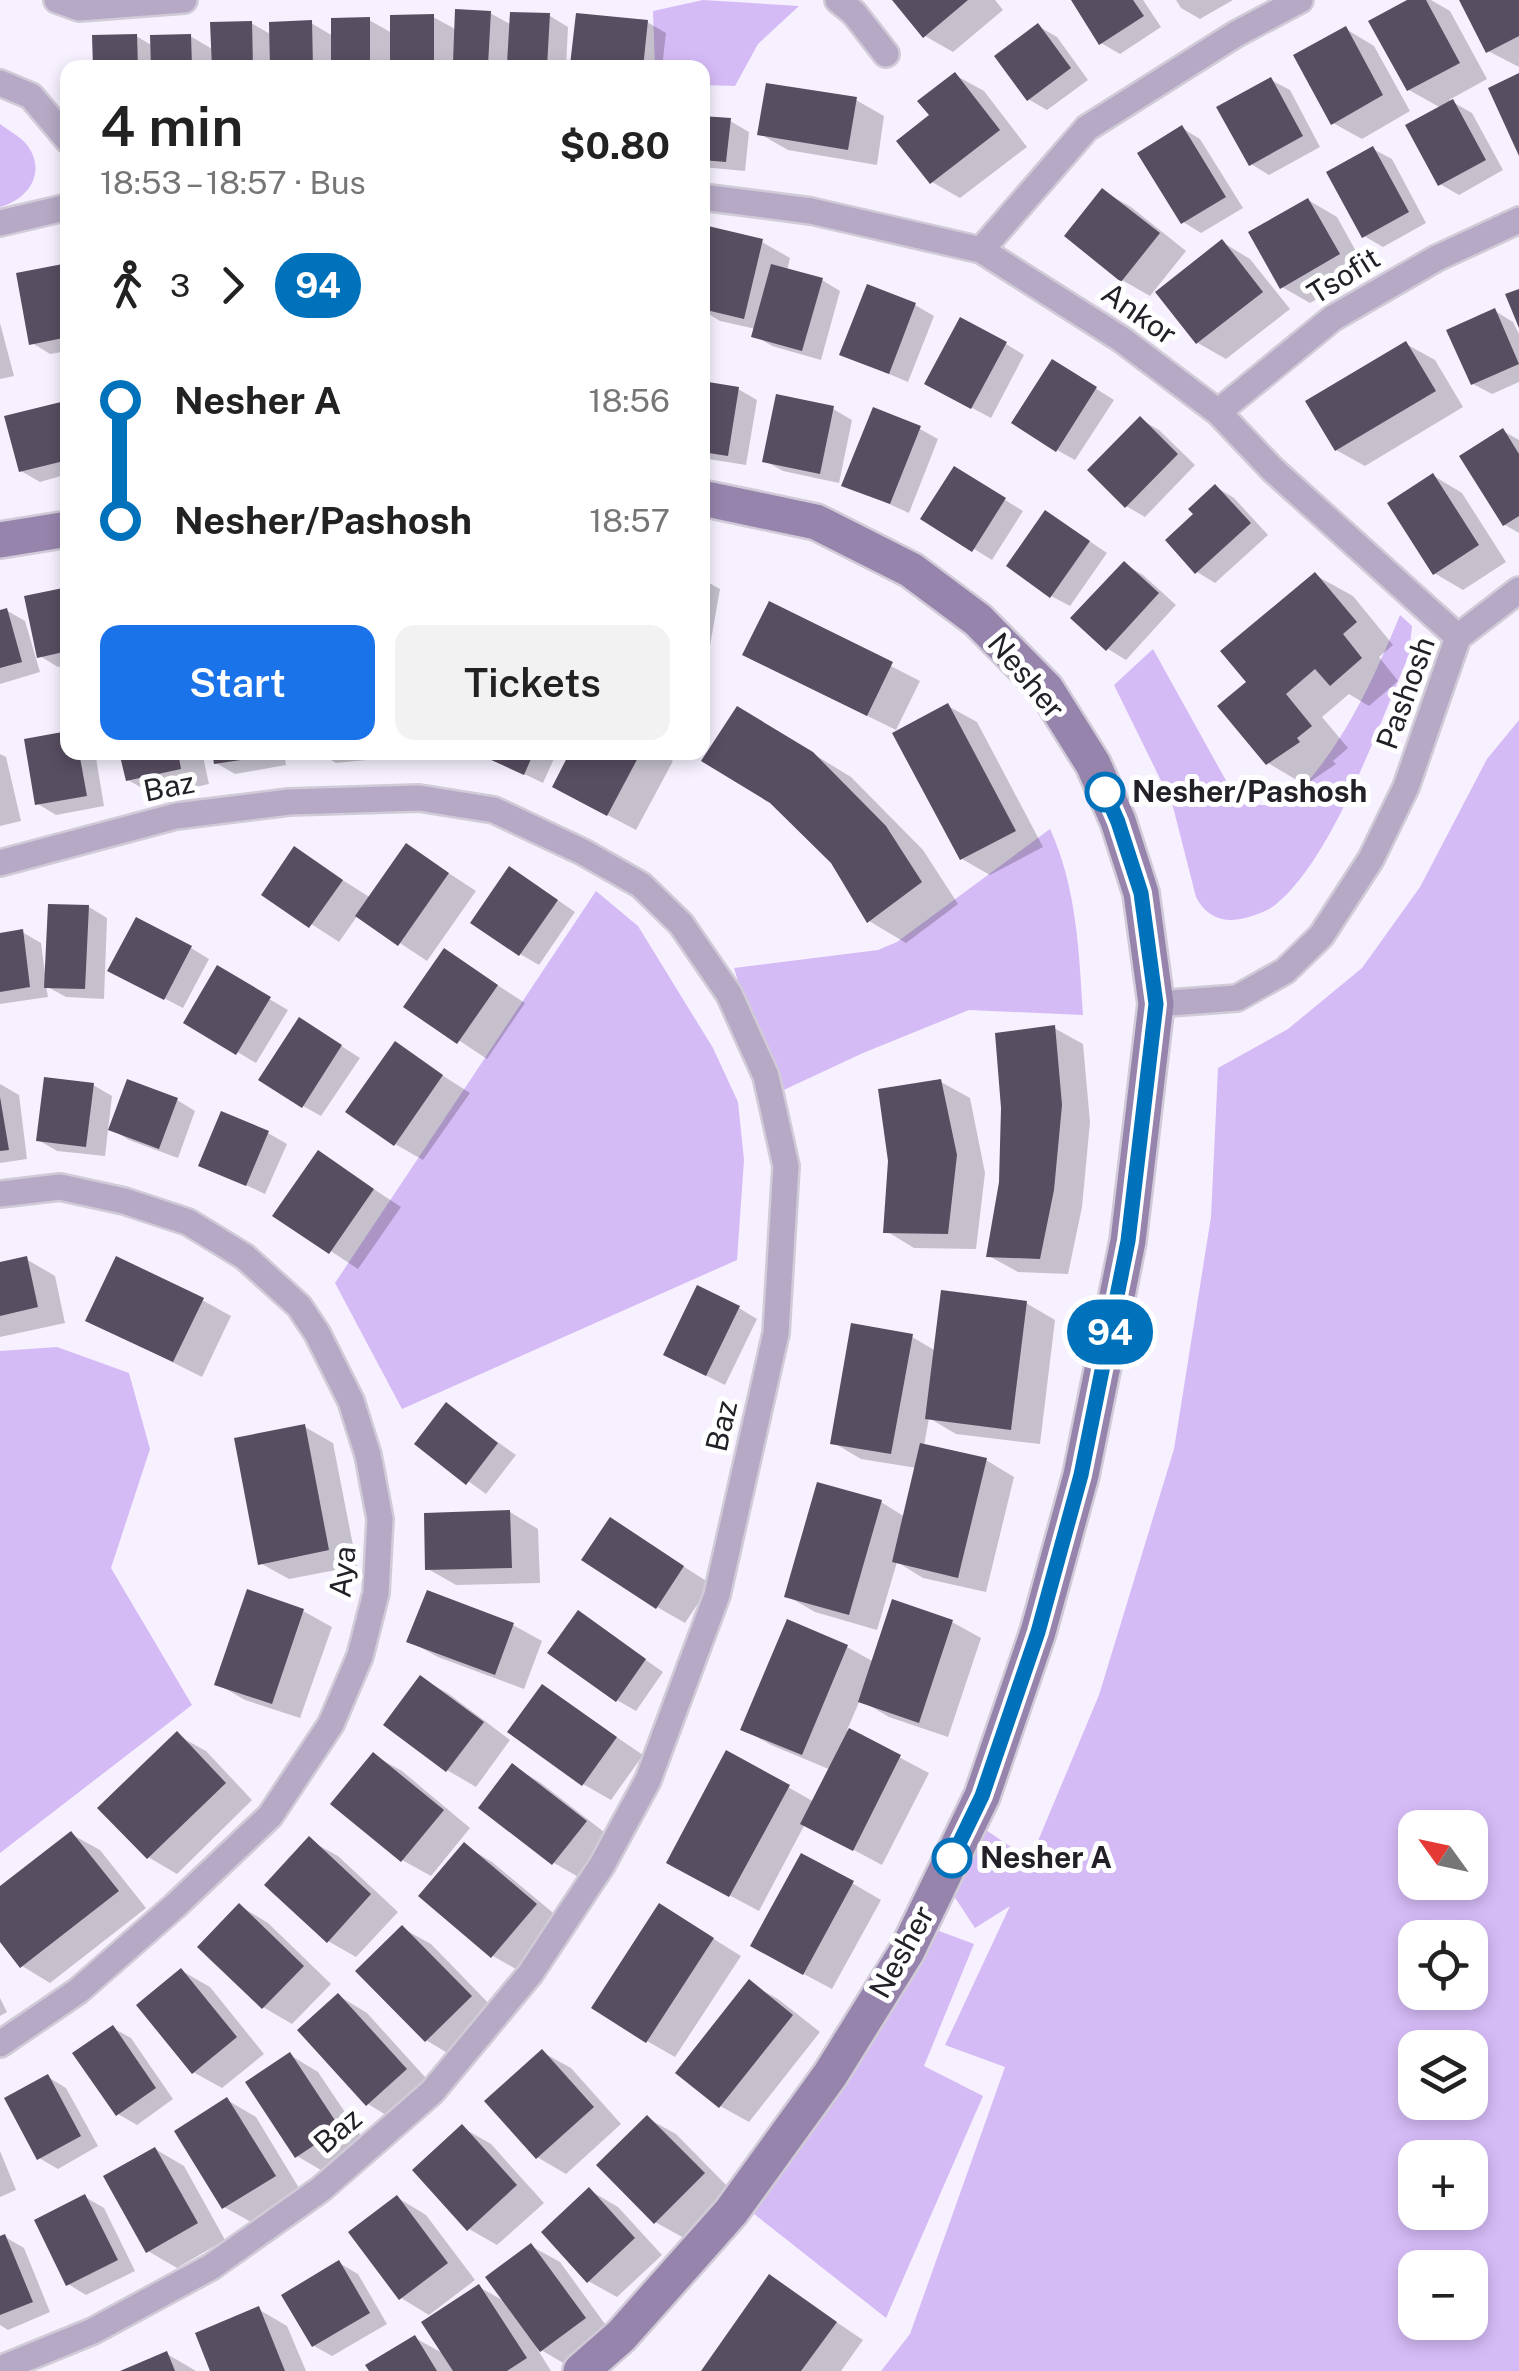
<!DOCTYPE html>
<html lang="en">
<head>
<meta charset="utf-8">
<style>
  body { margin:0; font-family:"Public Sans",sans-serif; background:#f2f2f2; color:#222; height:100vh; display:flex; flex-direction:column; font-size:38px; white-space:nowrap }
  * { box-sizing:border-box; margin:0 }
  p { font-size:32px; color:#767676 }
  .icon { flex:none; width:55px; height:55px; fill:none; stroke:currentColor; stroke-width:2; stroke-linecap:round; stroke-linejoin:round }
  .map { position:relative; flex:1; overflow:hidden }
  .panel { position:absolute; left:60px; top:60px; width:650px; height:700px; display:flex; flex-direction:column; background:#fff; border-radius:20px; box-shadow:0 5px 15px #0003 }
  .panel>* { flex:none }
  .badge { padding:0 20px; border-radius:32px; font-size:35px; line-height:65px }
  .needle { width:65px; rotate:303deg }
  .controls { position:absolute; left:1398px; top:1810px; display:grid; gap:20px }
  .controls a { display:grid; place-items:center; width:90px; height:90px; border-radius:20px; background:#fff; box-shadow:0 5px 15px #0003; font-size:50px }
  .map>.badge { position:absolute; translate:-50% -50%; box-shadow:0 0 0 5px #fff }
  .legs { display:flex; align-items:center; gap:15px; height:110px; padding:0 40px; font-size:32px }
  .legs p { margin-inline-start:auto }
  .overview { display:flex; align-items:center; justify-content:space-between; height:170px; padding:0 40px }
  h1 { font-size:55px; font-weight:600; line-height:75px }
  .cta { display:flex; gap:20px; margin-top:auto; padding:20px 40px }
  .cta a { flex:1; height:115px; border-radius:20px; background:#1a73e8; color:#fff; font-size:40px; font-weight:600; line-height:115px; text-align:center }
  .cta a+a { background:#f2f2f2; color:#222 }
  ul { padding:0 40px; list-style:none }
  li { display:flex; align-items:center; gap:35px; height:120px; font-size:38px }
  li i { display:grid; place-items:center; width:15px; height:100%; margin:0 12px; background:currentColor }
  li i::after { content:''; width:25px; height:25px; margin:-12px; border:8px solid; border-radius:50%; background:#fff }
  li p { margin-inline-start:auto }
  li:first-child i { background:linear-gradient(#0000 50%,currentColor 0) }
  li:last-child i { background:linear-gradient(currentColor 50%,#0000 0) }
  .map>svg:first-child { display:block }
  .green { fill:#d5bbf6; fill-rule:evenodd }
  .shadow { fill:#0003 }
  .building { fill:#574e61 }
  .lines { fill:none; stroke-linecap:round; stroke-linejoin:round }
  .street-casing { stroke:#d1cbd8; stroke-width:30 }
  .secondary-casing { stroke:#d1cbd8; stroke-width:40 }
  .street { stroke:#b5a9c5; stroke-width:25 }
  .secondary { stroke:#9784ad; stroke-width:35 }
  .line-1-casing { stroke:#fff; stroke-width:22 }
  .line-1 { stroke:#0072bc; stroke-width:15 }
  .stop-1-dot { fill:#fff; stroke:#0072bc; stroke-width:5 }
  .labels { text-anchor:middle; stroke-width:10; stroke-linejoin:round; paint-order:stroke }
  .street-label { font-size:30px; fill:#232028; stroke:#fff }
  .stop-label { font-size:30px; font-weight:bold; fill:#232028; stroke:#fff; text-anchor:start }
</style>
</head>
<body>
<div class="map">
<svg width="1519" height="2371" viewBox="0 0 1519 2371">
  <rect width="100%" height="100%" fill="#f7f1ff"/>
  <path class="green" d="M703 0 799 6 758 44 735 86 703 85 702 68 655 67 653 11Z
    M0 124C11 132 25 139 31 151 45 178 24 201 0 207Z
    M1400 615 1412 626 1409 655C1379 724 1333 859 1275 905 1265 913 1245 919 1232 920 1216 921 1203 911 1196 897L1172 803 1114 685 1153 649 1239 804 1284 806C1339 756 1372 683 1400 615Z
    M1519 720V2371H881L910 2334 1005 2067 945 2045 1010 1906 975 1928 946 1884 983 1828 1030 1860 1099 1695 1174 1449 1211 1217 1218 1068 1288 1029 1362 968 1420 887 1487 759ZM1415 1828H1470V1882H1415ZM1415 1938H1470V1992H1415ZM1415 2048H1470V2102H1415ZM1415 2158H1470V2212H1415ZM1415 2268H1470V2322H1415Z
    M1050 829C1077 888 1079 952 1083 1015L969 1010 863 1053 773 1095 734 968 878 950 897 942Z
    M596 891 638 926 713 1048 738 1102 744 1160 737 1260 402 1409 335 1283Z
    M57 1347 129 1373 150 1449 111 1568 192 1705 0 1853V1351Z
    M931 1928 974 1944 924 2066 983 2096 886 2318 749 2210Z"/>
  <path class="shadow" d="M895 0H995L1003 10 953 52 925 36Z
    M1074 0H1143L1161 27 1120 54 1101 43Z
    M1176 0H1233L1200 19 1181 8Z
    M1413 0H1431L1450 11 1487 79 1449 100 1472 113 1503 170 1459 195 1440 184 1441 108 1409 90Z
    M1462 0H1519V67L1488 51Z
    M490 13 512 25 550 16 568 27 566 68H517L507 61 506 68H465L452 60V68H95L136 36 153 46 190 36 214 50 251 23 272 35 311 23 333 36 369 20 392 33 433 17 457 30Z
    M647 22 666 33 662 68H580L573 63Z
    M1038 26 1057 37 1088 80 1047 110 1028 99Z
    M1346 29 1374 46 1410 111 1362 139 1333 123Z
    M955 75 984 91 1027 147 960 198 932 182V116Z
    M1271 80 1290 90 1320 147 1269 175 1251 164Z
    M856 100 884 116 877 165 788 150 760 134Z
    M702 118 730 121 749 132 745 171 702 167Z
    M1182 128 1200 139 1243 208 1201 233 1183 222Z
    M1373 149 1392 159 1426 223 1383 247 1364 236Z
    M1103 191 1131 207 1186 251 1150 296 1122 280Z
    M1308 200 1337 217 1367 271 1310 303 1282 287Z
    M762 242 790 258 787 271 822 280 840 291 821 360 772 346 754 335 756 329 720 321 702 310V261Z
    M1222 242 1250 259 1290 309 1226 359 1198 343Z
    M68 266V351L50 354 32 343Z
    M915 305 934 316 908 382 842 354Z
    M1495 311 1513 322 1519 334V382L1492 394 1473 384Z
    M0 323 14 376 0 379Z
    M1006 344 1024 355 991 418 946 394Z
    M1406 344 1435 360 1463 407 1365 466 1336 450Z
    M1071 373 1114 400 1075 460 1057 450Z
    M702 384 738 389 757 400 746 465 702 458Z
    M64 403 68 405V474L40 482 21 471Z
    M833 409 852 420 839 483 783 471 765 461Z
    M1140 419 1159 430 1195 465 1145 517 1126 506Z
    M920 429 938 439 909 513 845 484Z
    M1503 431 1519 440V533L1505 525Z
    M1434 476 1462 493 1506 562 1463 590 1434 573Z
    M973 480 1023 511 992 560 924 518Z
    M1216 487 1234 498 1268 535 1215 583 1197 572 1196 514Z
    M1064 524 1107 553 1070 606 1051 596Z
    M1124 564 1143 575 1176 605 1126 660 1108 649 1074 618Z
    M1315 575 1353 596 1393 645 1379 657 1398 681 1369 706 1349 694 1322 717 1348 748 1333 761 1336 764 1305 785 1268 763 1250 682Z
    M702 579 720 589 705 674H702Z
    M68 589V665L58 667 38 655Z
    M770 604 920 681 896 730 774 670Z
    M6 610 25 621 40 672 0 684V612Z
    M948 706 977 722 1043 847 990 875 962 859Z
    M776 731 851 777 923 850 958 904 906 943 869 921Z
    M68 752H95L104 806 56 815 38 804Z
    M122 752H202L209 784 156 796 128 780Z
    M214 752H284L286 765 235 774 216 763Z
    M318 752H385L386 758 336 763Z
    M478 752H557L543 783Z
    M573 752H658L673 761 636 830 583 802Z
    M0 754 6 757 21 821 0 826Z
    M407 846 476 891 427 961 358 915 339 942 265 894 295 850 371 898Z
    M529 880 575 912 539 965 520 954Z
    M89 907 107 918 104 999 66 997 46 986 48 997 0 1004V935L22 932 41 943 45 973Z
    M191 948 209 959 183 1008 129 980Z
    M445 951 525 1003 487 1059 407 1006Z
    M218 969 288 1010 256 1063 187 1022Z
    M1054 1028 1083 1044 1090 1122 1082 1207 1068 1274 1018 1272 989 1256Z
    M318 1031 360 1058 321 1116 303 1106Z
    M395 1045 470 1093 423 1160 395 1144Z
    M941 1082 970 1098 985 1173 976 1249 914 1248 886 1231Z
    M0 1084 19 1095 27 1159 0 1163Z
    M93 1085 112 1096 105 1156 57 1151 38 1140Z
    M177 1100 195 1111 178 1158 129 1140 111 1129Z
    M268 1133 287 1144 265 1194 201 1164Z
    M319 1153 401 1207 358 1269 276 1215Z
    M26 1259 55 1276 65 1323 0 1337V1265Z
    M202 1300 231 1316 202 1377 88 1320Z
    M1026 1303 1055 1320 1040 1444 956 1434 929 1418 924 1446 986 1460 1014 1477 986 1592 923 1578 897 1562 877 1630 815 1612 787 1596 881 1502 905 1517 917 1468 861 1459 832 1442 912 1337 936 1351Z
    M739 1308 757 1319 725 1385 685 1365Z
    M446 1406 516 1455 486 1494 417 1444Z
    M305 1427 333 1443 357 1566 289 1579 260 1563Z
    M510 1512 538 1529 540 1583 456 1585 428 1569Z
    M611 1520 711 1584 685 1623 657 1607Z
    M303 1611 332 1627 300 1718 245 1700 217 1684Z
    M579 1613 663 1672 636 1711 617 1700Z
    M952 1622 981 1638 948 1737 889 1717 860 1700 847 1730 929 1773 882 1865 805 1824 759 1911 697 1878 788 1787 814 1802 831 1770 771 1745 743 1729 847 1647 874 1662Z
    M513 1625 542 1641 524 1689 438 1657 409 1641Z
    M421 1678 449 1694 510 1740 476 1787 447 1770 386 1724Z
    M543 1687 643 1755 611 1800 583 1784Z
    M177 1735 206 1751 252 1800 177 1874 148 1857Z
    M373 1755 402 1771 470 1828 431 1876 402 1860Z
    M513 1766 541 1783 613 1839 582 1879 554 1863Z
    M71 1834 100 1850 146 1908 50 1983 22 1966 0 1938V1890Z
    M309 1840 338 1856 398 1912 356 1957 328 1941Z
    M464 1845 492 1862 564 1922 521 1972 493 1956Z
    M852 1883 881 1900 832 1989 781 1962Z
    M240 1906 268 1923 331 1984 292 2024 263 2007Z
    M688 1923 741 1956 675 2057 647 2041Z
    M402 1928 431 1944 498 2013 454 2057 426 2040Z
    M182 1971 210 1987 264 2054 222 2088 193 2072Z
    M749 1983 778 1999 820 2032 749 2122 720 2106Z
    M339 1996 367 2013 434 2087 396 2121 368 2104Z
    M0 1998 7 2012 0 2016Z
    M113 2028 131 2038 173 2099 137 2125 118 2114Z
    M542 2052 571 2068 621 2124 566 2174 537 2157Z
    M290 2055 318 2072 367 2145 326 2173 297 2156Z
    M48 2077 66 2088 98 2146 58 2169 39 2158Z
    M227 2100 256 2117 302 2193 253 2223 224 2207Z
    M647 2118 676 2134 732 2191 684 2238 655 2222Z
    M463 2128 491 2144 544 2203 497 2245 469 2229Z
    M155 2149 184 2166 225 2240 177 2268 148 2251Z
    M0 2151 16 2190 0 2197Z
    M589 2190 618 2207 662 2255 617 2297 588 2281Z
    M85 2197 104 2208 135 2271 86 2295 68 2284Z
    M398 2198 426 2215 475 2280 429 2315 401 2298Z
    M5 2237 24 2248 50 2312 8 2330 0 2325V2239Z
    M531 2246 560 2262 613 2335 570 2367 536 2347 551 2371H372L415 2338 446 2355 479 2287 506 2302Z
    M339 2263 358 2274 387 2324 332 2356 314 2346Z
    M770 2277 863 2340 841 2371H704Z
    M258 2309 287 2326 306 2371H213Z
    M167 2354 196 2371H126Z"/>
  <path class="building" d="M892 0H968L923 38Z
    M1071 0H1133L1144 16 1099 45Z
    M1407 0H1426L1460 63 1407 91 1368 21Z
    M1459 0H1519V36L1486 53Z
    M455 9 491 11 488 65 453 63Z
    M510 12 550 13 547 67 507 64Z
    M576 13 648 20 643 68 570 65Z
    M434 14V68H390V15Z
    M370 17V68H331V18Z
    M312 20 313 68H270L269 22Z
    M252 21 253 68H212L210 22Z
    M1038 23 1071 68 1027 101 994 56Z
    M1346 26 1383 95 1331 125 1293 55Z
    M137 34 138 68H93L92 35Z
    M191 34 192 68H151L150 35Z
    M955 72 1000 130 930 184 896 141 929 115 917 101Z
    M1519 73V156L1488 88Z
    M1271 77 1303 136 1249 166 1216 107Z
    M766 83 857 97 848 150 757 135Z
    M1453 99 1486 160 1438 186 1405 125Z
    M702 116 731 118 726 162 702 160Z
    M1182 125 1226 197 1181 224 1137 153Z
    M1373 146 1409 212 1362 238 1326 172Z
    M1102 188 1160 233 1121 282 1064 236Z
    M1308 198 1340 254 1280 289 1248 232Z
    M708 226 763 239 744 319 702 309V250Z
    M1222 239 1263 292 1196 344 1155 292Z
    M68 263V337L29 345 16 273Z
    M771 264 823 278 802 351 751 337Z
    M867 284 916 303 889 374 839 355Z
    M1519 289V328L1505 294Z
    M1495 308 1519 364 1471 385 1446 330Z
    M960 317 1007 342 971 409 924 384Z
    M1406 341 1436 391 1335 451 1305 401Z
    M1052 359 1097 387 1056 452 1011 423Z
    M702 381 739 387 728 456 702 452Z
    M776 394 834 406 820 474 762 462Z
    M65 401 68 460 19 472 4 416Z
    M873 407 921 426 890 504 841 486Z
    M1140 416 1178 454 1125 508 1087 470Z
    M1503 428 1519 454V516L1503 526 1459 456Z
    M954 466 1006 498 972 552 920 519Z
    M1433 473 1479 545 1433 575 1387 503Z
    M1215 484 1251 523 1195 574 1165 540 1193 514 1188 509Z
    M1045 510 1090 541 1050 598 1006 566Z
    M1124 561 1159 593 1106 651 1070 618Z
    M1315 572 1357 622 1343 634 1362 658 1330 686 1315 669 1286 694 1312 726 1297 738 1300 742 1266 765 1217 706 1246 682 1220 651Z
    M68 587V651L37 658 24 596Z
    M769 601 893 662 867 716 742 655Z
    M7 608 22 662 0 668V610Z
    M948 703 1016 831 960 860 892 733Z
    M737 706 813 752 886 826 922 882 867 923 831 863 770 803 701 761Z
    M68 731V752H79L87 796 35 805 24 739Z
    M119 752H178L181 769 126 781Z
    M212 752H274V755L214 764Z
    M474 752H534L524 775Z
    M570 752H641L607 816 552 787Z
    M406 843 449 873 398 946 355 916Z
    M294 846 343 880 309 928 261 895Z
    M509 866 558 900 519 956 470 923Z
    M48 904 89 905 85 989 44 988Z
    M136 917 192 946 164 1000 107 971Z
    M23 929 30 987 0 992V933Z
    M444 948 498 985 457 1044 403 1007Z
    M217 965 271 997 236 1055 183 1023Z
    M299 1017 342 1045 302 1108 258 1080Z
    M1055 1025 1062 1105 1054 1190 1040 1259 986 1257 999 1182 1001 1108 995 1033Z
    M395 1041 443 1075 394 1146 345 1112Z
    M44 1077 94 1083 86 1147 36 1141Z
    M127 1079 178 1098 159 1149 108 1130Z
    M941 1079 957 1155 948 1234 883 1233 888 1161 878 1089Z
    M0 1097 9 1150 0 1151Z
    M221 1111 269 1131 246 1186 198 1166Z
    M318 1150 374 1189 329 1254 272 1216Z
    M27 1256 38 1307 0 1316V1262Z
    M116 1256 204 1298 173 1362 85 1321Z
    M697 1285 740 1306 706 1376 663 1355Z
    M941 1290 1027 1301 1011 1430 925 1419Z
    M851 1323 913 1334 891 1454 830 1444Z
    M446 1402 498 1443 466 1485 414 1444Z
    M305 1424 329 1550 258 1565 234 1438Z
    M920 1443 987 1458 958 1578 892 1562Z
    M817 1482 882 1500 849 1615 784 1597Z
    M510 1510 512 1568 425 1570 424 1513Z
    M610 1517 684 1566 656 1609 581 1560Z
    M247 1589 304 1609 272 1704 214 1685Z
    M427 1590 514 1623 495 1675 406 1642Z
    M892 1599 953 1620 919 1723 858 1702Z
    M578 1610 646 1659 616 1702 547 1653Z
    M787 1619 848 1645 802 1755 740 1730Z
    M420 1675 484 1722 446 1772 383 1725Z
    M542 1684 617 1737 582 1786 507 1732Z
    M849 1728 901 1755 853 1851 800 1824Z
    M177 1731 226 1783 147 1859 97 1808Z
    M726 1750 790 1785 729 1897 666 1863Z
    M373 1752 444 1810 401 1862 330 1804Z
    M512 1763 587 1821 552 1865 478 1808Z
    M71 1831 119 1891 20 1968 0 1942V1886Z
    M309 1836 371 1894 327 1943 264 1885Z
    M464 1842 537 1904 491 1958 418 1896Z
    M801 1853 854 1881 803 1975 750 1946Z
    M239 1903 304 1966 262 2009 197 1947Z
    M659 1903 714 1938 646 2043 591 2008Z
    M402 1925 472 1996 425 2042 355 1971Z
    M181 1968 237 2037 192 2074 136 2005Z
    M749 1979 793 2015 719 2108 675 2073Z
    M338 1993 407 2069 366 2106 297 2030Z
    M113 2025 156 2088 116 2116 72 2053Z
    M542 2049 594 2107 536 2159 484 2101Z
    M290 2052 340 2128 295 2158 245 2082Z
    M48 2074 81 2136 37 2160 4 2098Z
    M227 2097 276 2176 222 2209 174 2131Z
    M647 2115 705 2173 654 2224 596 2165Z
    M462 2124 517 2185 467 2231 412 2170Z
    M155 2147 198 2223 146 2253 103 2176Z
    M589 2187 635 2238 587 2283 541 2232Z
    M85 2194 118 2260 66 2286 34 2220Z
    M397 2195 448 2263 399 2300 348 2232Z
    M5 2234 33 2302 0 2315V2236Z
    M531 2243 586 2318 540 2352 485 2277Z
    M339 2260 370 2313 312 2347 281 2295Z
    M769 2274 837 2322 801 2371H701Z
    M479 2284 527 2358 507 2371H453L421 2322Z
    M259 2306 285 2371H210L195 2333Z
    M415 2335 437 2371H369L365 2365Z
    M167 2351 175 2371H120Z"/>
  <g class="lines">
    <defs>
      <path id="street" d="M57 0 79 8 184 0
        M838 0 854 13 886 54
        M0 83 31 96 68 140
        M702 197 811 211 981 250 1121 339 1218 412 1272 469 1458 637
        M0 223 68 207
        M981 250 1087 128 1236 34 1300 0
        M1218 412 1333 318 1437 258 1519 220
        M0 863 176 816 289 802 419 798 494 810 583 852 641 885 681 924 729 994 766 1076 786 1166 776 1333 717 1595 648 1780 602 1865 530 1974 432 2092 321 2189 211 2267 93 2331 0 2369
        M1156 1004 1237 998 1285 971 1321 936 1371 859 1406 787 1458 637 1519 590
        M0 1194 60 1187 124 1201 188 1222 245 1257 299 1306 317 1333 351 1401 368 1455 380 1519 376 1593 360 1656 331 1724 270 1816 176 1905 78 1991 0 2044"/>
      <path id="secondary" d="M0 540 68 529
        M581 2371 621 2336 731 2212 830 2075 907 1951 982 1796 1038 1632 1081 1475 1128 1241 1156 1004 1141 893 1118 821 1093 764 1046 689 978 620 911 570 816 522 702 498"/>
    </defs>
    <use href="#street" class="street-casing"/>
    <use href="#secondary" class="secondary-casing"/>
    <use href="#street" class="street"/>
    <use href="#secondary" class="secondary"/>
  </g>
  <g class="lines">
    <defs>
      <path id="line-1" d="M952 1858 982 1796 1038 1632 1081 1475 1128 1241 1156 1004 1141 893 1118 822 1105 792"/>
    </defs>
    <use href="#line-1" class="line-1-casing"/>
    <use href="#line-1" class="line-1"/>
  </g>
  <g class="stop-1-dot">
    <circle cx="1105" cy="792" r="18"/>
    <circle cx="952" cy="1858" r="18"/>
  </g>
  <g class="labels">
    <g class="street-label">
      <text transform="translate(1344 276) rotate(-32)" y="10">Tsofit</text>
      <text transform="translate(1139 314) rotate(35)" y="10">Ankor</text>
      <text transform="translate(1026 676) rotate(50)" y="10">Nesher</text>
      <text transform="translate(1406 693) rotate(-70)" y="10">Pashosh</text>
      <text transform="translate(169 787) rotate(-11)" y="10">Baz</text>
      <text transform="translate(722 1426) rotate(-77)" y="10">Baz</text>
      <text transform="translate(343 1572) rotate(-84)" y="10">Aya</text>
      <text transform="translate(902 1952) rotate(-61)" y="10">Nesher</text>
      <text transform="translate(338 2131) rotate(-41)" y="10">Baz</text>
    </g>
    <g class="stop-label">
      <text x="1132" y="802">Nesher/Pashosh</text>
      <text x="980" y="1868">Nesher A</text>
    </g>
  </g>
</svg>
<div class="controls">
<a><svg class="needle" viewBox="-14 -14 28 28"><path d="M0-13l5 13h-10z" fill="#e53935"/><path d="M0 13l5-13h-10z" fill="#767676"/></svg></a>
<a><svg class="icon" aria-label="locate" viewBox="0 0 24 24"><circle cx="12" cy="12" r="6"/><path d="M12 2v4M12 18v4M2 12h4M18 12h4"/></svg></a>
<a><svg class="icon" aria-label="layers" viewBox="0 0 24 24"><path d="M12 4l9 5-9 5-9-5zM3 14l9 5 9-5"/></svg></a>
<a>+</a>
<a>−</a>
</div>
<b class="badge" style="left:1110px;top:1332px;background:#0072bc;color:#fff">94</b>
<section class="panel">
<div class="overview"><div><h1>4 min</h1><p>18:53 – 18:57 · Bus</p></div><b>$0.80</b></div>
<div class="legs"><svg class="icon" aria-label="walk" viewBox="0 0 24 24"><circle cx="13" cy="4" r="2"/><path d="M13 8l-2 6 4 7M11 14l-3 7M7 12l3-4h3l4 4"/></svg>3<svg class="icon" aria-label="forward" viewBox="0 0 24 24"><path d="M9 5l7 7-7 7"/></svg><b class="badge" style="background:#0072bc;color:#fff">94</b></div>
<ul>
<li><i style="color:#0072bc"></i><b>Nesher A</b><p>18:56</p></li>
<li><i style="color:#0072bc"></i><b>Nesher/Pashosh</b><p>18:57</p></li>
</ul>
<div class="cta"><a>Start</a><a>Tickets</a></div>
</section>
</div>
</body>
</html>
